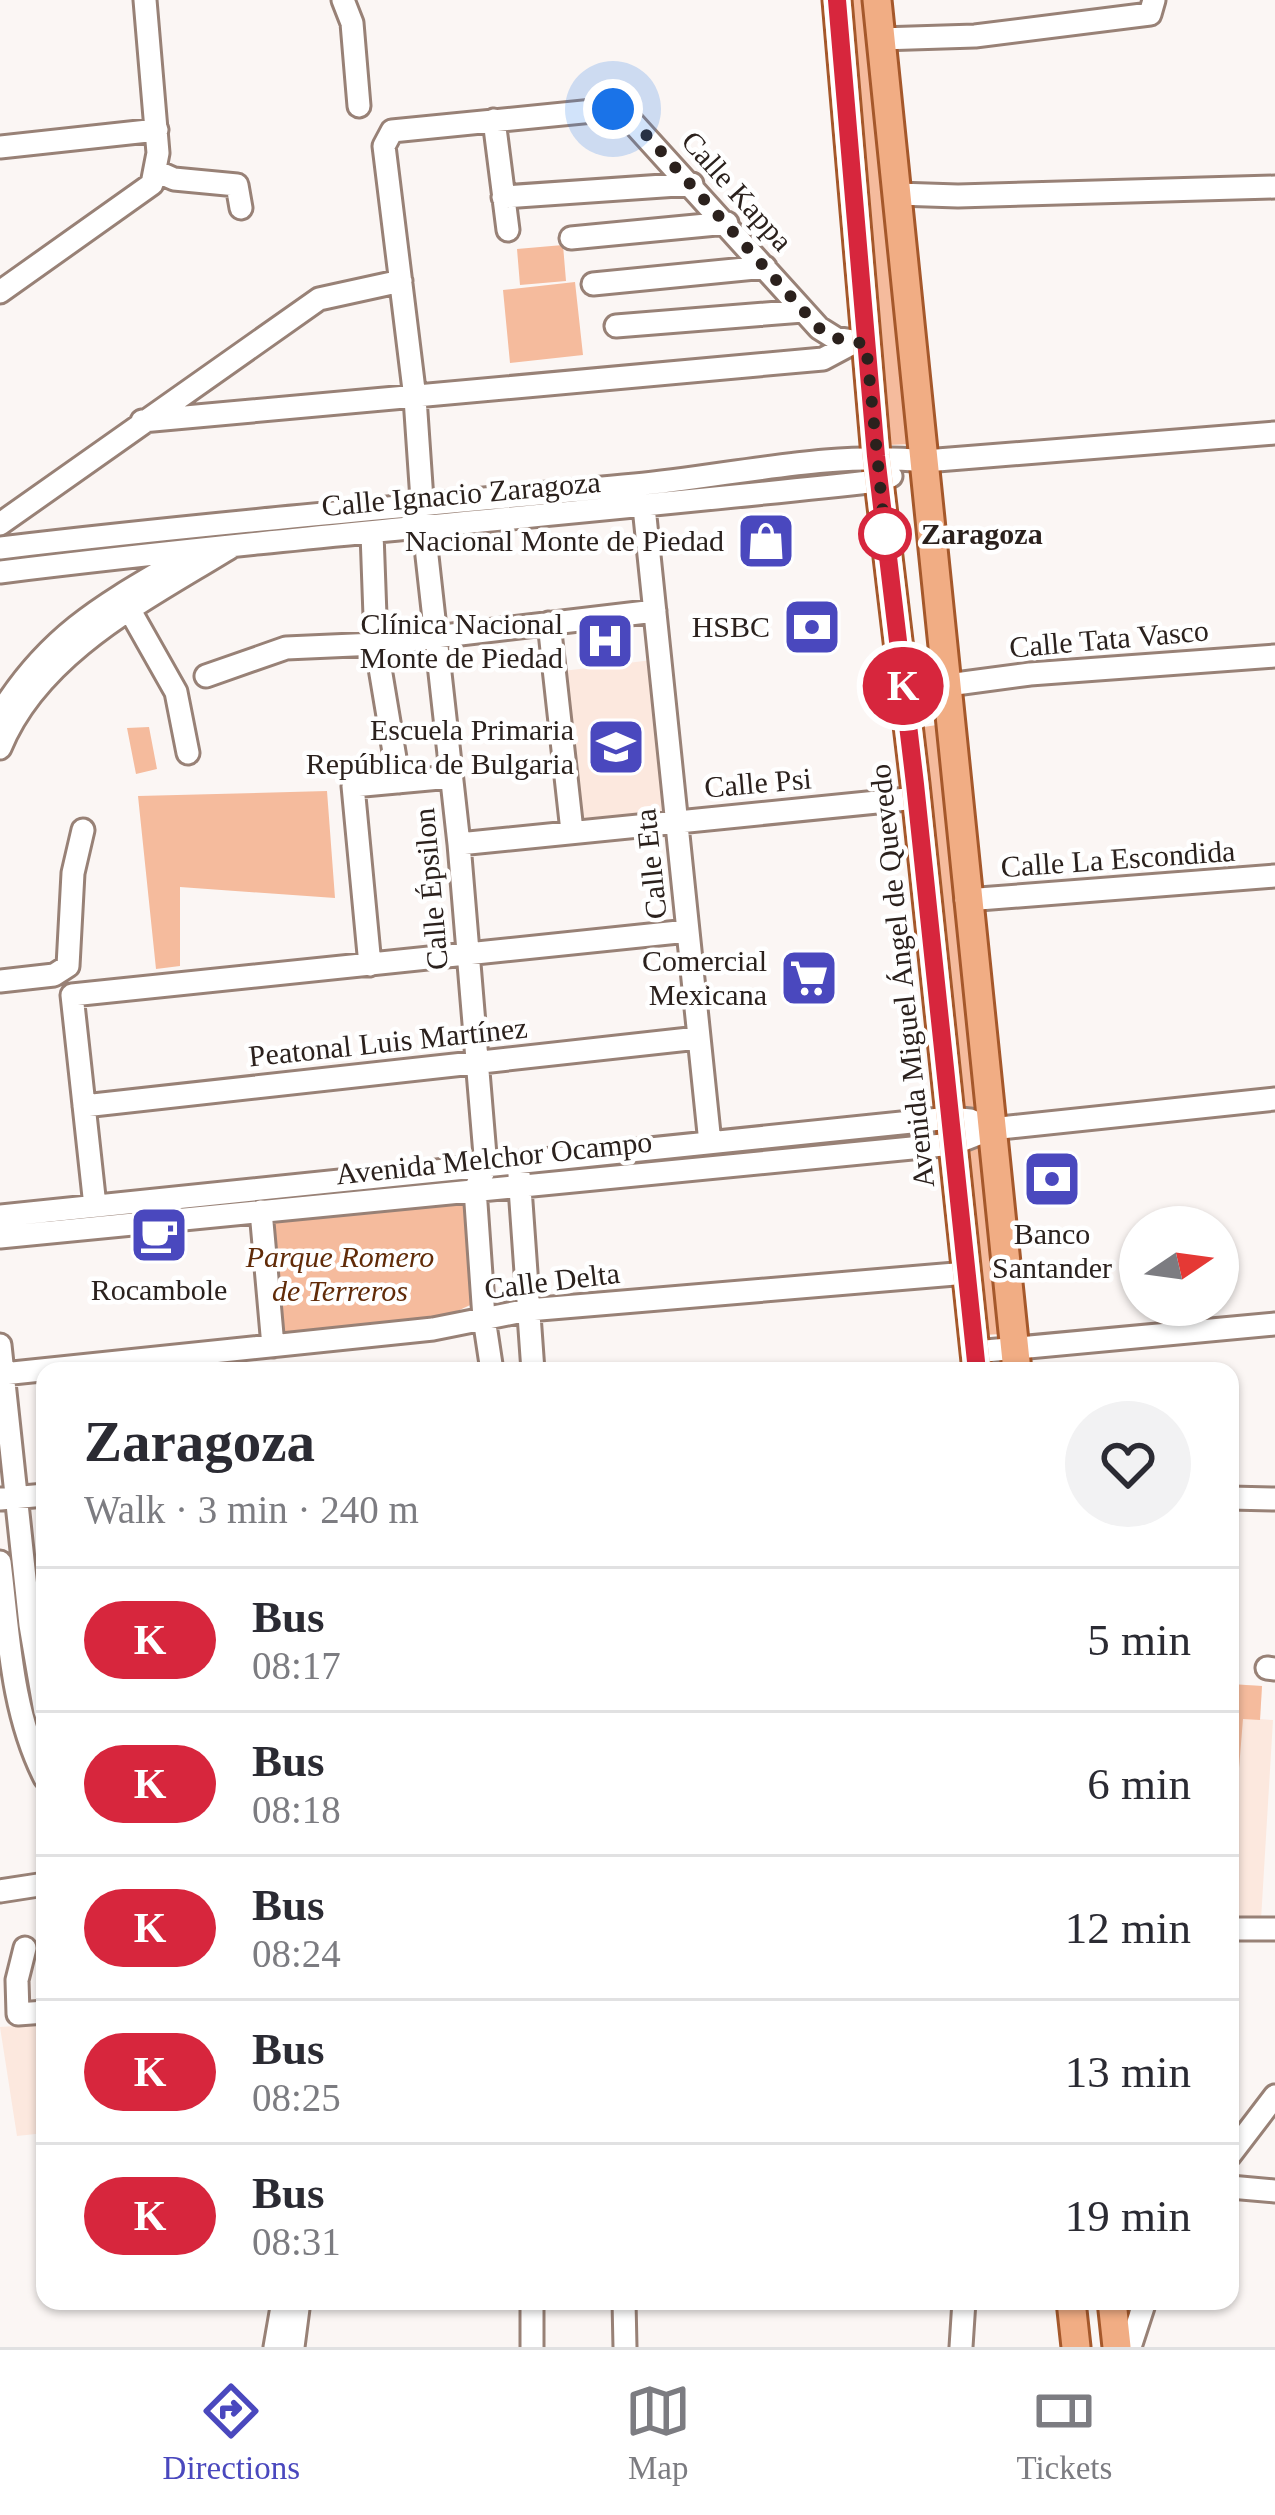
<!DOCTYPE html>
<html lang="en">
<head>
<meta charset="utf-8">
<style>
  body { margin:0; font-family:"Times New Roman",serif; background:#f2f2f3; color:#2b2b33; height:100vh; display:flex; flex-direction:column; font-size:45px; white-space:nowrap }
  * { box-sizing:border-box; margin:0 }
  p { font-size:39px; color:#7c7c81 }
  .icon { flex:none; width:66px; height:66px; fill:none; stroke:currentColor; stroke-width:2; stroke-linecap:round; stroke-linejoin:round }
  .map { position:relative; flex:1; overflow:hidden }
  .panel { position:absolute; left:36px; top:1362px; width:1203px; height:948px; display:flex; flex-direction:column; background:#fff; border-radius:24px; box-shadow:0 3px 9px #0004 }
  .panel>* { flex:none }
  .badge { padding:0 24px; border-radius:39px; font-size:42px; line-height:78px }
  .needle { width:78px; rotate:77deg }
  .buttons { position:absolute; left:1119px; top:1206px; display:grid; gap:24px }
  .buttons a { display:grid; place-items:center; width:120px; height:120px; border-radius:50%; background:#fff; box-shadow:0 3px 9px #0004; font-size:60px }
  .you { position:absolute; width:60px; height:60px; margin:-30px; border:9px solid #fff; border-radius:50%; background:#1a73e8; box-shadow:0 0 0 18px #1a73e833 }
  .map>.badge { position:absolute; translate:-50% -50%; box-shadow:0 0 0 6px #fff }
  .round { display:grid; place-items:center; flex:none; width:126px; height:126px; border-radius:63px; background:#f2f2f3 }
  .summary { display:flex; align-items:center; justify-content:space-between; height:204px; padding:0 48px }
  h1 { font-size:57px; font-weight:600; line-height:90px }
  ul { padding:0; list-style:none }
  li { display:flex; align-items:center; gap:36px; height:144px; padding:0 48px; border-top:3px solid #e1e1e2 }
  li div { flex:1 }
  li b { display:block; font-size:45px }
  li em { font-style:normal }
  li .badge { min-width:132px; font-weight:700; text-align:center }
  .tab-bar { display:flex; justify-content:space-around; align-items:center; height:168px; border-top:3px solid #e1e1e2; background:#fff; font-size:33px; color:#7c7c81 }
  .tab-bar a { display:grid; justify-items:center; gap:6px }
  .tab-bar .current { color:#4a48be }
  .map>svg:first-child { display:block }
  .built { fill:#fce8de }
  .green { fill:#f5bb9d }
  .lines { fill:none; stroke-linecap:round; stroke-linejoin:round }
  .minor-casing { stroke:#988176; stroke-width:27 }
  .major-casing { stroke:#a5582b; stroke-width:33 }
  .minor { stroke:#fff; stroke-width:21 }
  .major { stroke:#f1ad84; stroke-width:27 }
  .line-casing { stroke:#fff; stroke-width:27 }
  .line { stroke:#d7263d; stroke-width:18 }
  .walk { stroke:#2b211d; stroke-width:12; stroke-dasharray:0 21.6 }
  .stop-dot { fill:#fff; stroke:#d7263d; stroke-width:6 }
  .labels { text-anchor:middle; stroke-width:9; stroke-linejoin:round; paint-order:stroke }
  .street-label { font-size:30px; fill:#2b211d; stroke:#fff }
  .stop-label { font-size:30px; font-weight:bold; fill:#2b211d; stroke:#fff; text-anchor:start }
  .poi-label { font-size:30px; fill:#2b211d; stroke:#fff; text-anchor:end }
  .park-label { font-size:30px; font-style:italic; fill:#612b08; stroke:#fff }
</style>
</head>
<body>
<div class="map">
<svg width="1275" height="2347" viewBox="0 0 1275 2347">
  <rect width="100%" height="100%" fill="#fbf6f4"/>
  <path class="built" d="M660 659 677 821 572 831 555 672Z
    M1230 1684 1262 1686 1260 1719 1273 1720 1261 1920 1230 1919Z
    M45 2024V2133L17 2136 0 2027Z"/>
  <path class="green" d="M847 0H870L914 444 887 445Z
    M563 245 566 281 520 285 517 249Z
    M575 282 583 355 510 363 503 290Z
    M943 724 979 1112 959 1111 924 727Z
    M149 727 157 769 136 774 127 728Z
    M327 791 335 898 180 887V966L156 969 138 796Z
    M982 1143 1003 1334 982 1335 963 1153Z
    M471 1203 479 1301 427 1325 283 1341 270 1220Z
    M1230 1684 1262 1686 1260 1720 1243 1719 1237 1793H1230Z"/>
  <g class="lines">
    <defs>
      <path id="minor" d="M343 0 352 23 359 106
        M880 39 975 36 1150 14 1154 0
        M494 120 508 230
        M0 147 157 130
        M156 171 174 179 237 185 241 208
        M897 194 958 196 1275 187
        M503 197 692 184
        M571 238 727 223
        M593 284 765 267
        M0 292 152 184 158 153 145 0
        M616 326 803 311
        M142 421 823 359 853 343
        M644 507 710 1143
        M0 524 319 299 401 281
        M372 533 376 644 399 782
        M0 548C211 523 423 505 635 485 731 476 829 451 925 461L1275 433
        M0 572C292 536 586 513 879 481L891 476
        M124 600 176 692 188 753
        M549 623 572 831
        M206 676 286 648 376 644 655 611
        M948 685 1030 674 1275 656
        M0 714C52 629 113 600 196 551
        M0 748C39 652 147 599 231 547
        M459 844 917 798
        M966 900 1275 876
        M370 965 353 786 451 777
        M0 981 54 975 68 966 73 873 83 830
        M84 1106 698 1038
        M519 1174 533 1371
        M95 1206 72 995 688 931
        M261 1211 273 1346
        M0 1216 950 1118 970 1120 991 1129
        M0 1237 953 1144 991 1129 1275 1099
        M0 1345 30 1625 45 1712
        M975 1352 1275 1324
        M492 1371 484 1318 475 1189 486 1167 459 844 424 529 415 398 384 146 392 131 613 109 624 113 819 328 835 338 866 343
        M3 1374 433 1329 528 1310 967 1273
        M1230 1498 1275 1499
        M0 1499 45 1495
        M0 1562C9 1635 11 1711 45 1778
        M1267 1668 1275 1669
        M0 1891 45 1884
        M1230 1929H1275
        M25 1948 17 1980 18 2014 45 2012
        M1230 2155 1275 2096
        M1230 2187 1275 2191
        M532 2301V2347
        M624 2301 625 2347
        M275 2347 283 2301
        M293 2347 299 2301
        M961 2347 964 2301
        M1130 2347 1145 2301"/>
      <path id="major" d="M837 0 876 456 915 784 977 1371
        M877 0 1017 1371
        M1071 2301 1076 2347
        M1112 2301 1117 2347"/>
    </defs>
    <use href="#minor" class="minor-casing"/>
    <use href="#major" class="major-casing"/>
    <use href="#minor" class="minor"/>
    <use href="#major" class="major"/>
  </g>
  <g class="lines">
    <defs>
      <path id="line" d="M837 0 876 456 915 784 977 1371"/>
    </defs>
    <use href="#line" class="line-casing"/>
    <use href="#line" class="line"/>
    <path class="walk" d="M613 109 632 119 819 328 835 338 866 344 885 534"/>
  </g>
  <defs>
    <symbol id="shop-square" viewBox="-11 -11 22 22"><rect x="-9" y="-9" width="18" height="18" rx="4" fill="#4a48be" stroke="#fff"/><path d="M-5-2.5h2.3a2.7 3.5 0 0 1 5.4 0H5L5.5 6h-11ZM-1.5-2.5h3a1.5 2.3 0 0 0-3 0Z" fill="#fff"/></symbol>
    <symbol id="bank-square" viewBox="-11 -11 22 22"><rect x="-9" y="-9" width="18" height="18" rx="4" fill="#4a48be" stroke="#fff"/><path d="M-6-4H6V4H-6ZM0-2.3a2.3 2.3 0 1 0 0 4.6a2.3 2.3 0 1 0 0-4.6Z" fill="#fff"/></symbol>
    <symbol id="hospital-square" viewBox="-11 -11 22 22"><rect x="-9" y="-9" width="18" height="18" rx="4" fill="#4a48be" stroke="#fff"/><path d="M-5-5h3v3.5h4V-5h3V5h-3V1.5h-4V5h-3Z" fill="#fff"/></symbol>
    <symbol id="school-square" viewBox="-11 -11 22 22"><rect x="-9" y="-9" width="18" height="18" rx="4" fill="#4a48be" stroke="#fff"/><path d="M0-5L7-2L0 1L-7-2ZM-4 1L0 2.5L4 1V4Q0 6-4 4Z" fill="#fff"/></symbol>
    <symbol id="supermarket-square" viewBox="-11 -11 22 22"><rect x="-9" y="-9" width="18" height="18" rx="4" fill="#4a48be" stroke="#fff"/><path d="M-6-5.5h2.5l.6 2H6L4.5 2H-2.5L-4.4-4H-6ZM-1.5 3.2a1.3 1.3 0 1 0 .1 0ZM3 3.2a1.3 1.3 0 1 0 .1 0Z" fill="#fff"/></symbol>
    <symbol id="cafe-square" viewBox="-11 -11 22 22"><rect x="-9" y="-9" width="18" height="18" rx="4" fill="#4a48be" stroke="#fff"/><path d="M-5.5-4.5H6V0H3Q3 3.5 0 3.5H-2.5Q-5.5 3.5-5.5 0ZM3-3.2v2h1.7v-2ZM-6 4.5H4V6H-6Z" fill="#fff"/></symbol>
  </defs>
  <g fill-rule="evenodd">
    <use href="#shop-square" x="733" y="508" width="66" height="66"/>
    <use href="#bank-square" x="779" y="594" width="66" height="66"/>
    <use href="#hospital-square" x="572" y="608" width="66" height="66"/>
    <use href="#school-square" x="583" y="714" width="66" height="66"/>
    <use href="#supermarket-square" x="776" y="945" width="66" height="66"/>
    <use href="#bank-square" x="1019" y="1146" width="66" height="66"/>
    <use href="#cafe-square" x="126" y="1202" width="66" height="66"/>
  </g>
  <circle class="stop-dot" cx="885" cy="534" r="24"/>
  <g class="labels">
    <g class="street-label">
      <text transform="translate(737 191) rotate(48)" y="10">Calle Kappa</text>
      <text transform="translate(461 494) rotate(-5)" y="10">Calle Ignacio Zaragoza</text>
      <text transform="translate(1109 639) rotate(-5)" y="10">Calle Tata Vasco</text>
      <text transform="translate(758 783) rotate(-5)" y="10">Calle Psi</text>
      <text transform="translate(1118 859) rotate(-4)" y="10">Calle La Escondida</text>
      <text transform="translate(651 864) rotate(-96)" y="10">Calle Eta</text>
      <text transform="translate(431 889) rotate(-95)" y="10">Calle Épsilon</text>
      <text transform="translate(902 976) rotate(-96)" y="10">Avenida Miguel Ángel de Quevedo</text>
      <text transform="translate(388 1042) rotate(-6)" y="10">Peatonal Luis Martínez</text>
      <text transform="translate(494 1158) rotate(-6)" y="10">Avenida Melchor Ocampo</text>
      <text transform="translate(552 1281) rotate(-7)" y="10">Calle Delta</text>
    </g>
    <g class="stop-label">
      <text x="921" y="544">Zaragoza</text>
    </g>
    <g class="poi-label">
      <text x="724" y="551">Nacional Monte de Piedad</text>
      <text x="563" y="634">Clínica Nacional<tspan x="563" dy="34">Monte de Piedad</tspan></text>
      <text x="770" y="637">HSBC</text>
      <text x="574" y="740">Escuela Primaria<tspan x="574" dy="34">República de Bulgaria</tspan></text>
      <text x="767" y="971">Comercial<tspan x="767" dy="34">Mexicana</tspan></text>
      <text x="1052" y="1244" text-anchor="middle">Banco<tspan x="1052" dy="34">Santander</tspan></text>
      <text x="159" y="1300" text-anchor="middle">Rocambole</text>
    </g>
    <g class="park-label">
      <text x="340" y="1267">Parque Romero<tspan x="340" dy="34">de Terreros</tspan></text>
    </g>
  </g>
</svg>
<div class="buttons">
<a><svg class="needle" viewBox="-14 -14 28 28"><path d="M0-13l5 13h-10z" fill="#e53935"/><path d="M0 13l5-13h-10z" fill="#7c7c81"/></svg></a>
</div>
<div class="you" style="left:613px;top:109px"></div>
<b class="badge" style="left:903px;top:686px;background:#d7263d;color:#fff">K</b>
<section class="panel">
<div class="summary"><div><h1>Zaragoza</h1><p>Walk · 3 min · 240 m</p></div><a class="round"><svg class="icon" aria-label="heart" viewBox="0 0 24 24"><path d="M12 20l-8-8c-3-5 5-10 8-4 3-6 11-1 8 4z"/></svg></a></div>
<ul>
<li><span class="badge" style="background:#d7263d;color:#fff">K</span><div><b>Bus</b><p>08:17</p></div><em>5 min</em></li>
<li><span class="badge" style="background:#d7263d;color:#fff">K</span><div><b>Bus</b><p>08:18</p></div><em>6 min</em></li>
<li><span class="badge" style="background:#d7263d;color:#fff">K</span><div><b>Bus</b><p>08:24</p></div><em>12 min</em></li>
<li><span class="badge" style="background:#d7263d;color:#fff">K</span><div><b>Bus</b><p>08:25</p></div><em>13 min</em></li>
<li><span class="badge" style="background:#d7263d;color:#fff">K</span><div><b>Bus</b><p>08:31</p></div><em>19 min</em></li>
</ul>
</section>
</div>
<nav class="tab-bar">
<a class="current"><svg class="icon" aria-label="directions" viewBox="0 0 24 24"><path d="M12 3l9 9-9 9-9-9zM9 14v-3h6M13 9l2 2-2 2"/></svg>Directions</a>
<a><svg class="icon" aria-label="map" viewBox="0 0 24 24"><path d="M3 6l6-2 6 2 6-2v14l-6 2-6-2-6 2zM9 4v14M15 6v14"/></svg>Map</a>
<a><svg class="icon" aria-label="tickets" viewBox="0 0 24 24"><path d="M3 7h18v10H3zM15 7v10"/></svg>Tickets</a>
</nav>
</body>
</html>
